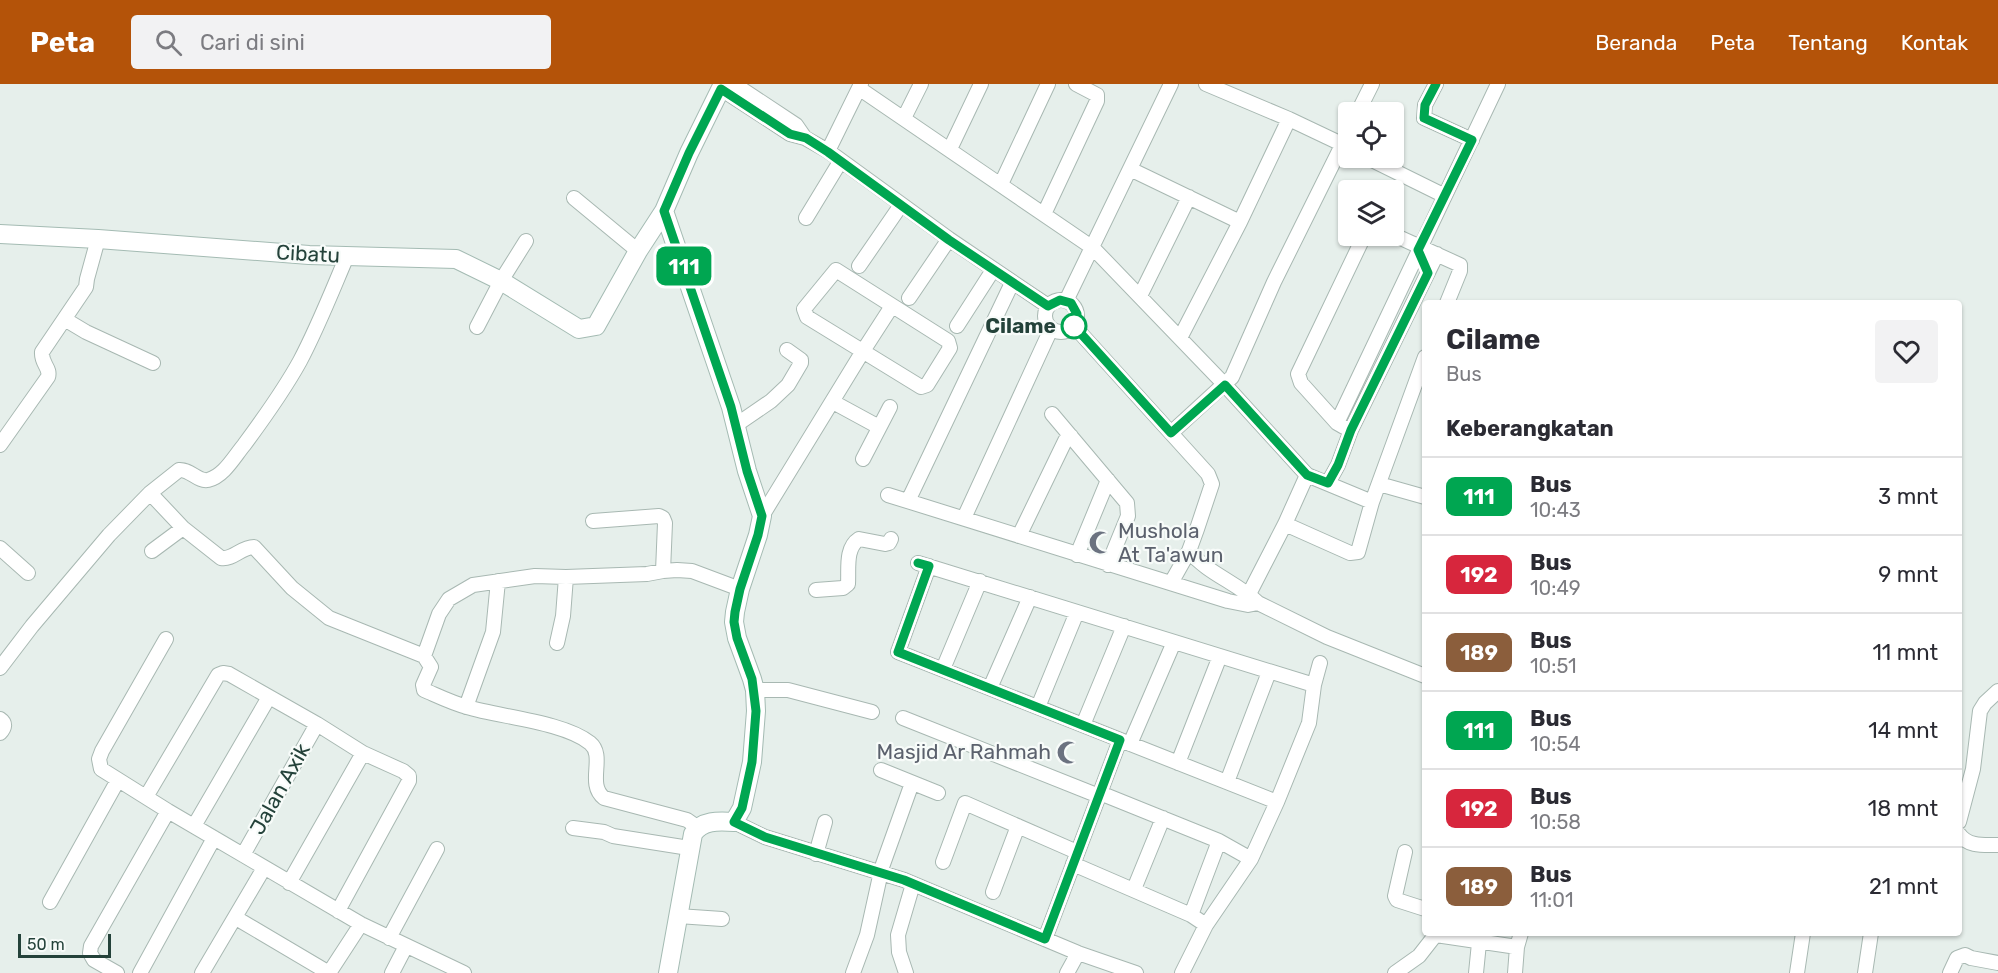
<!DOCTYPE html>
<html lang="id">
<head>
<meta charset="utf-8">
<style>
  body { margin:0; font-family:Rubik,sans-serif; background:#f2f2f3; color:#2b2b33; height:100vh; display:flex; flex-direction:column; font-size:22px; white-space:nowrap }
  * { box-sizing:border-box; margin:0 }
  p { font-size:20px; color:#7c7c81 }
  .icon { flex:none; width:33px; height:33px; fill:none; stroke:currentColor; stroke-width:2; stroke-linecap:round; stroke-linejoin:round }
  .map { position:relative; flex:1; overflow:hidden }
  .sheet { position:absolute; left:1422px; top:216px; width:540px; height:636px; display:flex; flex-direction:column; background:#fff; border-radius:6px; box-shadow:0 2px 4px #0004 }
  .sheet>* { flex:none }
  .badge { padding:0 12px; border-radius:9px; font-size:21px; line-height:39px }
  .controls { position:absolute; left:1338px; top:18px; display:grid; gap:12px }
  .controls a { display:grid; place-items:center; width:66px; height:66px; border-radius:6px; background:#fff; box-shadow:0 2px 4px #0004; font-size:30px }
  .scale { position:absolute; left:18px; bottom:15px; width:93px; box-sizing:border-box; padding-left:6px; border:3px solid #24423a; border-top:0; font-size:16px; line-height:21px; white-space:nowrap; color:#24423a; -webkit-text-stroke:4px #f7fbf9; paint-order:stroke }
  .map>.badge { position:absolute; translate:-50% -50%; box-shadow:0 0 0 3px #fff }
  h2 { padding:0 24px; font-size:22px; line-height:54px }
  .round { display:grid; place-items:center; flex:none; width:63px; height:63px; border-radius:6px; background:#f2f2f3 }
  .summary { display:flex; align-items:center; justify-content:space-between; height:102px; padding:0 24px }
  h1 { font-size:28px; font-weight:700; line-height:45px }
  ul { padding:0; list-style:none }
  li { display:flex; align-items:center; gap:18px; height:78px; padding:0 24px; border-top:2px solid #e1e1e2 }
  li div { flex:1 }
  li b { display:block; font-size:22px }
  li em { font-style:normal }
  li .badge { min-width:66px; font-weight:700; text-align:center }
  header { display:flex; align-items:center; gap:36px; box-sizing:border-box; height:84px; padding:0 30px; background:#b45309; color:#fff }
  header strong { font-size:28px }
  nav { display:flex; gap:33px; margin-inline-start:auto; font-size:21px }
  .search { width:420px; height:54px; background:#f2f2f3; display:flex; align-items:center; gap:15px; box-sizing:border-box; padding:0 21px; border-radius:6px; color:#7c7c81; font-size:22px }
  .map>svg:first-child { display:block }
  .lines { fill:none; stroke-linecap:round; stroke-linejoin:round }
  .street-casing { stroke:#a8b8b2; stroke-width:16 }
  .secondary-casing { stroke:#a4bbb3; stroke-width:20 }
  .street { stroke:#fff; stroke-width:14 }
  .secondary { stroke:#fff; stroke-width:18 }
  .line-casing { stroke:#fff; stroke-width:14 }
  .line { stroke:#00a651; stroke-width:9 }
  .stop-dot { fill:#fff; stroke:#00a651; stroke-width:3 }
  .labels { text-anchor:middle; stroke-width:4.5; stroke-linejoin:round; paint-order:stroke }
  .street-label { font-size:21px; fill:#24423a; stroke:#f7fbf9 }
  .stop-label { font-size:21px; font-weight:bold; fill:#24423a; stroke:#f7fbf9; text-anchor:end }
  .worship-label { font-size:21px; fill:#5b616d; stroke:#f7fbf9; text-anchor:start }
</style>
</head>
<body>
<header>
<strong>Peta</strong>
<div class="search"><svg class="icon" aria-label="search" viewBox="0 0 24 24"><circle cx="10" cy="10" r="6"/><path d="M15 15l6 6"/></svg>Cari di sini</div>
<nav><a>Beranda</a><a>Peta</a><a>Tentang</a><a>Kontak</a></nav>
</header>
<div class="map">
<svg width="1998" height="889" viewBox="0 0 1998 889">
  <rect width="100%" height="100%" fill="#e6efeb"/>
  <g class="lines">
    <defs>
      <path id="street" d="M734 0 796 41 805 54
        M1206 0 1289 35 1348 63
        M1436 0 1425 21 1424 34 1472 56
        M721 5 790 50 805 54 828 67 949 155 1048 222
        M860 5 1093 164 1225 301 1307 391 1372 418
        M1358 28 1372 0
        M904 34 921 0
        M950 65 981 0
        M828 67 861 0
        M1368 74 1443 111
        M1130 85 1240 138
        M1001 100 1048 0
        M574 114 638 167
        M1044 130 1097 17V11L1076 0
        M806 134 840 78
        M1394 151 1460 181V187L1447 219
        M859 182 901 121
        M836 186 948 257 950 264 927 301 921 303 807 233 804 225Z
        M1140 212 1189 113
        M909 214 949 155
        M1045 232a16 16 0 1 1 32 0a16 16 0 1 1-32 0Z
        M1066 217 1171 0
        M66 236 86 248 153 279
        M957 242 993 186
        M1074 242 1208 390 1212 400 1197 445 1189 467 1171 499
        M477 243 501 197 526 157
        M1180 254 1240 138 1289 35
        M833 318 879 343
        M1052 330 1127 419 1128 432 1108 481
        M1337 339 1498 0
        M736 341 771 317 788 301 801 279V276L787 266
        M1344 343 1337 339 1301 299 1298 290 1364 152
        M1171 349 1232 293 1274 198 1348 49
        M0 361 48 293C51 284 41 280 42 268L86 203 87 195 98 155
        M863 375 890 323
        M1328 399 1338 381 1351 346 1437 170
        M1379 400 1425 413
        M150 409 183 444 221 474C233 476 241 463 254 463L292 504 329 534 424 572
        M888 411C1001 446 1115 482 1228 517L1248 521 1258 519
        M908 417 1012 199
        M762 432 863 267 892 222
        M964 434 1051 245
        M593 437 659 432 663 434 665 439 663 487
        M1285 440 1350 469 1358 468 1372 418 1425 273
        M1019 452 1065 357 1071 352
        M0 464 28 489
        M152 467 183 444
        M1189 467C1208 490 1238 499 1258 519L1327 553 1425 592
        M1077 471 1108 396
        M918 479 1314 601
        M929 482 898 568 1277 718
        M816 506 843 504 848 500C849 485 845 464 859 455L885 460 889 459 891 455
        M1249 510 1285 440 1307 391
        M166 555 102 667 99 675 101 685 168 727 361 840 464 889
        M557 559 563 532 566 493
        M0 584 32 542 109 451 150 409 179 386C190 385 198 398 208 396 224 392 234 373 244 361 264 334 284 306 300 277 318 243 332 207 347 172
        M943 585 980 497
        M990 604 1030 513
        M755 606H788L872 628
        M466 623 493 548 498 497
        M1038 623 1077 528
        M903 634 1099 712
        M0 635C6 639 5 644 0 649
        M1083 641 1124 542
        M1130 660 1174 558
        M1178 679 1220 572
        M881 686 938 709
        M1227 698 1269 588
        M1100 709 1219 757 1251 775
        M146 713 218 591 223 589 229 590 317 640 363 669 403 687 409 692V697L338 827
        M734 738 765 753 904 796 1078 869 1136 889
        M1959 738 1973 685 1980 627 1985 619 1998 607
        M194 742 269 613
        M697 743 687 736 604 714C586 700 606 672 590 659 564 638 500 633 467 623 452 619 438 612 424 606L423 601 431 583 424 572 439 530 449 515 473 501 535 492 566 493 647 490 663 487 677 486 692 487 740 505
        M573 744 604 748 613 752 689 764
        M1959 750C1968 763 1984 761 1998 761
        M1405 768 1395 812 1397 816 1425 825
        M816 770 825 738
        M243 771 317 640
        M943 778 965 719 1077 768
        M1073 780 1191 831 1206 841
        M289 799 363 669
        M1134 805 1163 734
        M993 808 1018 742
        M50 818 118 696
        M1191 831 1219 757
        M678 832 722 835
        M236 834 329 889
        M1436 851 1517 863
        M389 854 437 765
        M1045 855 1120 656
        M117 889 94 876 90 869 91 862 168 727
        M140 889 214 754
        M202 889 264 784
        M329 889 361 840
        M392 889 406 862
        M853 889 867 851 882 783 912 699
        M906 889 899 868 898 851 913 800
        M1067 889 1078 869
        M1182 889 1206 841 1251 775 1277 718 1309 639 1314 601 1320 579
        M1395 889 1419 872 1437 849
        M1476 889 1480 849
        M1515 889 1517 863 1521 849
        M1797 889 1803 849
        M1865 889 1871 849
        M1950 889 1957 874 1965 871 1971 874 1998 879"/>
      <path id="secondary" d="M664 127 731 323 747 387 762 432 758 451 740 505 735 528 734 538 737 554 752 595 755 606 756 627 752 678 742 724 734 738C718 737 702 736 693 750L668 889
        M0 150 98 155 309 171 456 175 501 197 579 245 596 242 638 167 664 127 689 69 723 0"/>
    </defs>
    <use href="#street" class="street-casing"/>
    <use href="#secondary" class="secondary-casing"/>
    <use href="#street" class="street"/>
    <use href="#secondary" class="secondary"/>
  </g>
  <g class="lines">
    <defs>
      <path id="line" d="M918 479 929 482 898 568 1120 656 1045 855 904 796 765 753 734 738 742 724 752 678 756 627 752 595 737 554 734 538 735 528 740 505 758 451 762 432 747 387 731 323 664 127 689 69 721 5 790 50 806 54 828 68 949 156 1048 222 1060 216 1071 219 1077 230 1074 242 1171 349 1225 301 1307 391 1328 399 1338 381 1351 346 1428 189 1418 166 1472 56 1424 34 1425 21 1436 0"/>
    </defs>
    <use href="#line" class="line-casing"/>
    <use href="#line" class="line"/>
  </g>
  <defs>
    <symbol id="mosque-bare" viewBox="-9 -9 18 18"><path d="M3.5-4.9A6 6 0 1 0 3.5 4.9A5 5 0 1 1 3.5-4.9Z" fill="#6b7280" stroke="#f7fbf9" stroke-width="2.5" paint-order="stroke"/></symbol>
  </defs>
  <g fill-rule="evenodd">
    <use href="#mosque-bare" x="1084" y="442" width="33" height="33"/>
    <use href="#mosque-bare" x="1052" y="652" width="33" height="33"/>
  </g>
  <circle class="stop-dot" cx="1074" cy="242" r="12"/>
  <g class="labels">
    <g class="street-label">
      <text transform="translate(308 170) rotate(3)" y="7">Cibatu</text>
      <text transform="translate(280 705) rotate(-61)" y="7">Jalan Axik</text>
    </g>
    <g class="stop-label">
      <text x="1056" y="249">Cilame</text>
    </g>
    <g class="worship-label">
      <text x="1118" y="454">Mushola<tspan x="1118" dy="24">At Ta'awun</tspan></text>
      <text x="1051" y="675" text-anchor="end">Masjid Ar Rahmah</text>
    </g>
  </g>
</svg>
<div class="controls">
<a><svg class="icon" aria-label="locate" viewBox="0 0 24 24"><circle cx="12" cy="12" r="6"/><path d="M12 2v4M12 18v4M2 12h4M18 12h4"/></svg></a>
<a><svg class="icon" aria-label="layers" viewBox="0 0 24 24"><path d="M12 4l9 5-9 5-9-5zM3 14l9 5 9-5"/></svg></a>
</div>
<div class="scale">50 m</div>
<b class="badge" style="left:684px;top:182px;background:#00a651;color:#fff">111</b>
<section class="sheet">
<div class="summary"><div><h1>Cilame</h1><p>Bus</p></div><a class="round"><svg class="icon" aria-label="heart" viewBox="0 0 24 24"><path d="M12 20l-8-8c-3-5 5-10 8-4 3-6 11-1 8 4z"/></svg></a></div>
<h2>Keberangkatan</h2>
<ul>
<li><span class="badge" style="background:#00a651;color:#fff">111</span><div><b>Bus</b><p>10:43</p></div><em>3 mnt</em></li>
<li><span class="badge" style="background:#d7263d;color:#fff">192</span><div><b>Bus</b><p>10:49</p></div><em>9 mnt</em></li>
<li><span class="badge" style="background:#8b5e3c;color:#fff">189</span><div><b>Bus</b><p>10:51</p></div><em>11 mnt</em></li>
<li><span class="badge" style="background:#00a651;color:#fff">111</span><div><b>Bus</b><p>10:54</p></div><em>14 mnt</em></li>
<li><span class="badge" style="background:#d7263d;color:#fff">192</span><div><b>Bus</b><p>10:58</p></div><em>18 mnt</em></li>
<li><span class="badge" style="background:#8b5e3c;color:#fff">189</span><div><b>Bus</b><p>11:01</p></div><em>21 mnt</em></li>
</ul>
</section>
</div>
</body>
</html>
